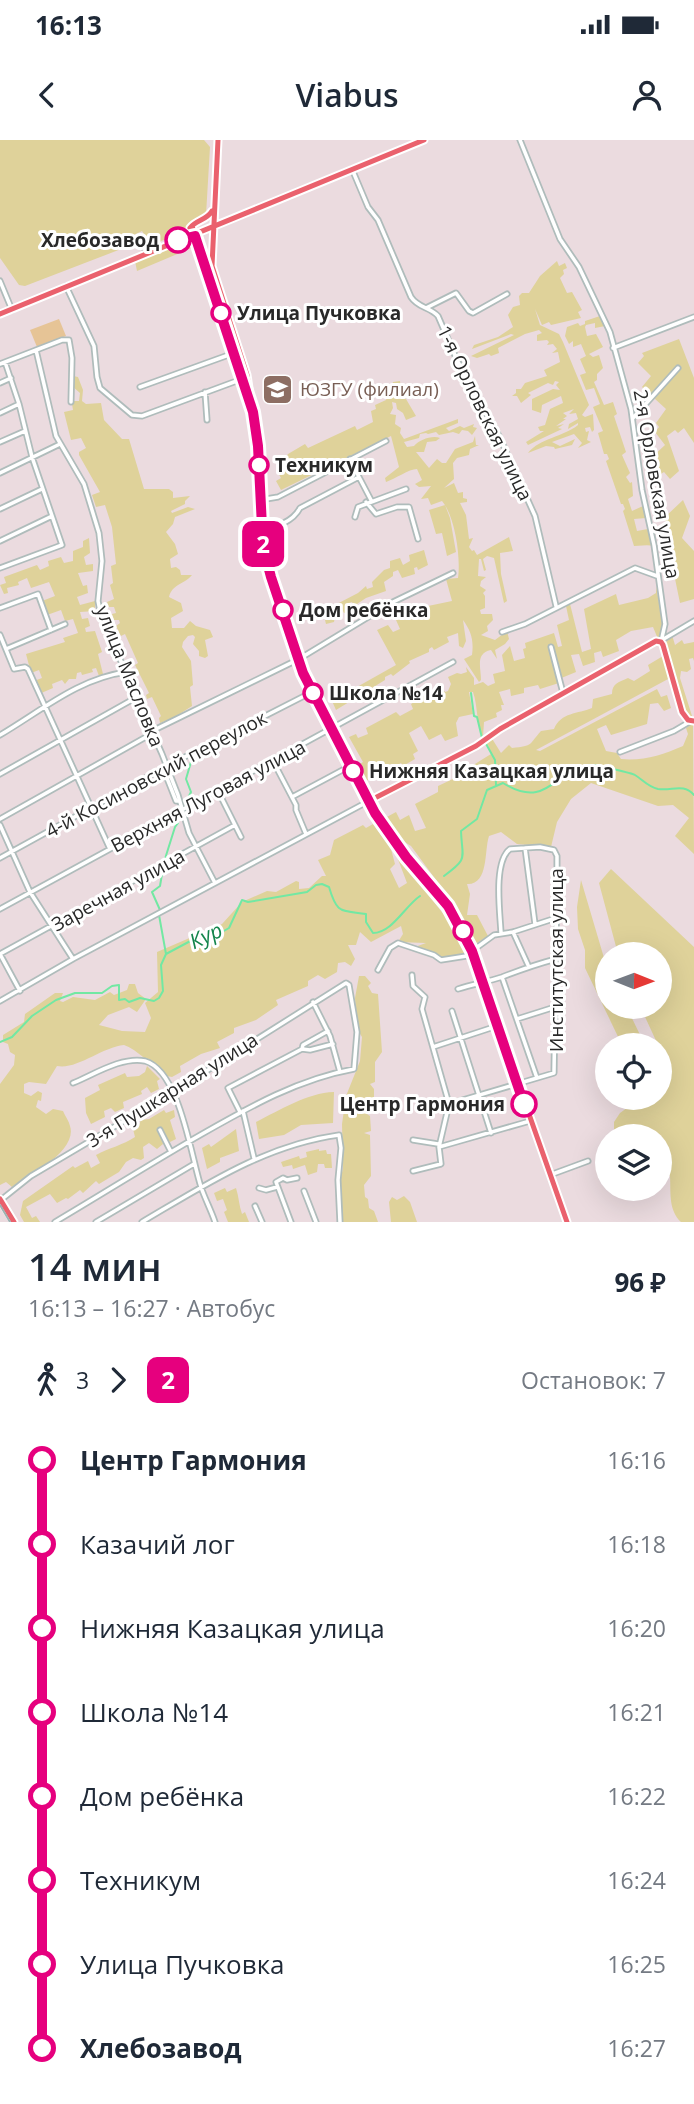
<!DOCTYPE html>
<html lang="ru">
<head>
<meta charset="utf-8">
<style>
  body { margin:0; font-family:"Open Sans",sans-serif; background:#f2f2f3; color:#1f2937; height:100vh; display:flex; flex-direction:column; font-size:26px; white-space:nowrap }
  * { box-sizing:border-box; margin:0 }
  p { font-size:23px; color:#747a83 }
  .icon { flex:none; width:38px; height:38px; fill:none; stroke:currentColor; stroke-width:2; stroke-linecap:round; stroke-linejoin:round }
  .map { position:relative; height:1082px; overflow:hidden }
  .panel { display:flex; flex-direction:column; background:#fff; flex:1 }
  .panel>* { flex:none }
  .badge { padding:0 14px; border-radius:10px; font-size:24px; line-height:46px }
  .needle { width:46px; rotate:91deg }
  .buttons { position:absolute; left:595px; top:802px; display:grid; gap:14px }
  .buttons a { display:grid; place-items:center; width:77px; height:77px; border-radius:50%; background:#fff; box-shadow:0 7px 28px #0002; font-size:35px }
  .map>.badge { position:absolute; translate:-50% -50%; box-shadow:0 0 0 4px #fff }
  .legs { display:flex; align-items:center; gap:10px; height:77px; padding:0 28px; font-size:23px }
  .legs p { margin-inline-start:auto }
  .summary { display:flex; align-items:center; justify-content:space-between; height:119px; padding:0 28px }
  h1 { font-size:38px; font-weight:600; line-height:52px }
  ul { padding:0 28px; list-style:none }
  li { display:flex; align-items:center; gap:24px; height:84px; font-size:26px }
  li i { display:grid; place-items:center; width:10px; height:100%; margin:0 9px; background:currentColor }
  li i::after { content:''; width:18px; height:18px; margin:-9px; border:5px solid; border-radius:50%; background:#fff }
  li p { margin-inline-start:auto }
  li:first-child i { background:linear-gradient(#0000 50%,currentColor 0) }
  li:last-child i { background:linear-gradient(currentColor 50%,#0000 0) }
  .status { display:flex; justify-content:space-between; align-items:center; height:49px; padding:0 35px; background:#fff; direction:ltr }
  .status svg { height:19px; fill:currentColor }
  header { display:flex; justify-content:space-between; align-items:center; height:91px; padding:0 28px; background:#fff; font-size:32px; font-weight:600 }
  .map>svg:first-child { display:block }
  .green { fill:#dfd29a }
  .pitch { fill:#e6c496 }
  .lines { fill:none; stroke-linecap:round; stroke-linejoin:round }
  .stream { stroke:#72e8a3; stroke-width:2 }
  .minor-casing { stroke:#afbcbb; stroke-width:7 }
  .major-casing { stroke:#fff; stroke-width:9 }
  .minor { stroke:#fff; stroke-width:3.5 }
  .major { stroke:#ea616d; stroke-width:5 }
  .tram { stroke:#9eb2b2; stroke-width:2 }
  .line-1-casing { stroke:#fff; stroke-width:16 }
  .line-1 { stroke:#e6007e; stroke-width:10 }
  .stop-1-dot { fill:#fff; stroke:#e6007e; stroke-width:3.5 }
  .labels { text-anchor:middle; stroke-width:6; stroke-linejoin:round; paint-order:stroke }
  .stop-label { font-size:19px; font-weight:bold; fill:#292929; stroke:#fff; text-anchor:start }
  .education-label { font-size:19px; fill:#785e54; stroke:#fff; text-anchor:start }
  .street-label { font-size:19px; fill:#292929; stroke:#fff }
  .water-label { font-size:21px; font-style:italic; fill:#13854c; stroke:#fff }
</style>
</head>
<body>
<div class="status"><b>16:13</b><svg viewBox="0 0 49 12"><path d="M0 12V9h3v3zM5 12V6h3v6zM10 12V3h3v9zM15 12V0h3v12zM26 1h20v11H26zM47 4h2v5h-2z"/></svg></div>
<header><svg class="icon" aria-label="back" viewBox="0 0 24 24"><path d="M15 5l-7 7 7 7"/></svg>Viabus<svg class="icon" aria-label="person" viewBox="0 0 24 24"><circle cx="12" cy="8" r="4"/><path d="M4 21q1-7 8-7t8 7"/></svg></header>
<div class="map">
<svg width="694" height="1082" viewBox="0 0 694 1082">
  <rect width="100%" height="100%" fill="#ebdbdf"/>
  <path class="green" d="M0 0H204L210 7 206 75 192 80 180 95 161 101 146 109 142 99 145 96 142 91 120 102 123 108 116 111 25 146 19 145 0 118Z
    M188 100H194V107L137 131 135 121Z
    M557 121 559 126 565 123 567 128 563 130 564 134 560 138 567 153 572 152 582 170 578 172 581 178 551 185 549 182 542 185 535 169 540 185 559 194 563 202 589 265 582 275 585 277 593 274 594 290 592 292 590 287 585 288 586 292 589 291 587 300 591 302 578 308 582 303 574 294 552 302 560 306 575 299 572 305 555 309 554 307 546 306 528 313C540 298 563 297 578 285V283L568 289 569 284 578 279 576 273 569 274 574 269 563 273 567 276 563 279H566L556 286 564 284 558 288 562 289 528 305 526 302 544 291H540L538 287 545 285 550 269 563 263 561 256 542 265 541 273 532 270V259L553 249 560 250 556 245 559 242 555 241 553 245 548 243 528 253 531 255 521 263 517 256H512L516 253V249H521L525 243 547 236 544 230 560 222 558 212 552 213 557 209 553 204 547 205 549 202 547 200 537 201V195L542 193 539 190 525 194 498 208 499 213 491 216 489 214 477 218 471 216 514 195 511 194 472 209 474 205 498 197 513 187 508 175 513 167 520 165 519 156 522 153H529L540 136Z
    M600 176 605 186 595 188V183L586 185 585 187 587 196 596 194 603 207 589 214 593 217 599 215 603 228 597 234V240L594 242 604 265 613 262 617 274 614 276 626 312 622 315 630 333 626 337 630 343 632 342 633 356 628 359 632 371 643 366 646 378 634 379 637 391 648 389 653 418 651 405 634 406 623 371 625 369 623 364H621L606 321 609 319 607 314H604L598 293 603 291 593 267 600 264 594 248 586 250 580 235 586 233 580 219 586 216 581 204 573 207V201L569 204 565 196 567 187 578 183 580 186 585 184V181Z
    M679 199 694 238V303L684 288 678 293 675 290 667 296 679 331 670 339 664 332 661 334 651 318 665 305 655 292 659 287 656 283 666 269 642 247 651 236 638 223 644 216 642 213Z
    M73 236 78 237 83 250 82 261 86 264 101 263 104 280 122 299H129L144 349H169L173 352V358L190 356 185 361V364L171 371 172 373 188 367 195 369 175 377 173 384 166 392 175 404 178 414 170 419 171 428 176 427 180 430 181 435H192C185 444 172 444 169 457L181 463 183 471 171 478 172 488H184L190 481 196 486 210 490 213 497 205 500 208 516 205 518 199 516V511L193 504 195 497 193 495 188 496 183 502 182 507 191 521 193 545 190 547 192 566 175 577 160 583 159 578 161 576 152 557 147 559 146 555 149 553 135 525 138 523 125 494 121 496 116 486 120 483 119 480H114L112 474 116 473 114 467H109L107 462 114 459 110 445 113 443 111 426 116 424 112 387 105 365 96 367 92 355 100 352 79 315V312L86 308 81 298 71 300 64 272 73 270 72 264 74 261H79L80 253 72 246Z
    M400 241 401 251H392V256L396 257 401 254V258L406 259 416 276 406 280 403 273 397 269 396 263 392 262 393 268 390 274 396 275 395 284 401 288 400 293 404 299 458 279V283L446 288 449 291 460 286 464 288 474 284 473 287 477 288 472 295 468 291 462 290 459 294 453 292 439 295 436 292 428 294 426 293 420 294 419 298 404 302 407 307 414 306C419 300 432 295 440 298L436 301 427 302 424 312H416L429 328 437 319 442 323H446L455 309 473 302 475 296 476 305H479L470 309 469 315 457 318 453 323 454 339 444 348 454 343 458 353 463 352V358L467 359V362L460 363 466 375 469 399 473 398 469 407 472 411 474 410 477 415 509 397 513 411 500 413 501 434 507 461 504 463 494 418 487 416 483 419 486 430 484 431 481 419H479L478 436 486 437 481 441 480 446 486 450 483 453 485 456V468L480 470 481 474H492L493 480 487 486 488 491 481 495 495 500 507 491 509 499 505 504 495 510 497 519 491 510C475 513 481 528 481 540L479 542 464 519 472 515C474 500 471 491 463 480L466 501 463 508 459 506 458 493 447 497 449 502 434 510 432 507 429 509V512L409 521 410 523 393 536 391 534 385 537V540L336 570 332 561 396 525 377 490 388 485 393 492 400 489 396 480 428 466 452 461 446 439 458 438C461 418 455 376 442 361L431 365 428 358 421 359 431 346 419 347 415 344 422 340 417 329C409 329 395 339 386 342L385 338 399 327 391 296 281 350 276 341 281 338 277 331 283 328 281 323 288 314 305 304 308 308 355 286 357 290 373 282 371 271 376 269 375 265 386 260 393 242Z
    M683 360 690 376 682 398 694 411V459L680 463 667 400 672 394 664 378Z
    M445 365 450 378 456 412 447 416 442 393 436 394 429 370Z
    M89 398 90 413 84 417 86 425 93 424V431L78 433 83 446 87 445 88 453 77 457 80 465 95 461V471L80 472 82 479 88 478 90 486 85 488 86 492 95 491 102 512 98 514 103 534 99 536 96 528 92 529 93 532 82 535 81 532 77 533 76 539H69L65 544 62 540 52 544 53 548 39 554 34 541 42 538 39 530 31 533 26 514 65 502 63 498 78 493 73 479 65 481 61 470 47 475 42 461 55 456 49 442 31 448 27 438 18 442 19 445 7 448 8 453 4 454 0 445 6 443 4 437 37 425 40 430 49 426 48 421 61 417 64 423 73 421V411L83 407V401Z
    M424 410 428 425 418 430 417 427 414 428 415 434 402 438 398 430 393 432V436L384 442 386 451 366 458 354 466 352 462 349 463V472L344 473 340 465 337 466 334 482 326 484 325 480 334 474 333 466 358 453 366 446 367 449 373 447 372 442 384 430 390 428V421L400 418 403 425 410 421 409 415Z
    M656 446 663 485V494L658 499 653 487 631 491 616 500 619 511 603 517 601 511 594 513 595 522 583 526 579 514 571 515 576 532 559 539V543L540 549 538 545 524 548V553L511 556 510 549 499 552 504 565H501L502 570 496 573 497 577 484 582 483 597C476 584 478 566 473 552H469L473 574 459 577 456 583 458 596 445 601 441 594 429 600 421 586 409 593 418 611 413 614 415 619 403 626 401 623 394 627 391 624 375 634 376 636 364 642 355 627 363 622 349 597 356 594 358 598 368 594 366 588 396 572 400 576 413 569 411 564 440 546 445 552 448 551 451 544 448 537 457 533 461 534 467 532 466 527 474 538V545L483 542 488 546 495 543 493 534 505 531 502 515 510 506 514 521 525 518 523 509 526 508 525 503 554 493 558 507 562 506 557 485 569 480 566 466 570 464 582 512 591 509 584 469 616 454 619 465 648 458 656 453Z
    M672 495 675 505 682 500 684 504 694 502V521L693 518 689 519 691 529 687 532 681 531 680 538 693 579H690L683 570 665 506 668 498Z
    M663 516 670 538 536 610 540 611 657 549 661 557 667 555 671 568 664 571 658 563 650 564 647 584 611 595 606 585 597 589 606 611 617 613 621 619C644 621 662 615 683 606L688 594 686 588 693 583 694 714 675 696 689 678 673 665 658 666 591 643 571 659 557 682 551 707 517 704 501 692 489 696C484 711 489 745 467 744L470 754 467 775H477L488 796 474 805 471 794 453 763 411 706 395 696 383 679 396 672 400 680 409 675 415 691 426 688 415 664 438 652V646L457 637 460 640 465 636 462 632 491 614 488 605 482 603 491 597 501 613 509 605 512 608C534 606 529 604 541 591L554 589C561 572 578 574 592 568L593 559 612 554C612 543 619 542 628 538L634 541 650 531 648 525Z
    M373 684 391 709 395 724 390 729 399 748 407 743 396 714 445 776 467 814 442 818 415 807 426 803 398 802 403 794 401 786 371 802 360 792 356 805H348L355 819 351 826 345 822 338 823 337 832 325 839 318 835 308 841V846L276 860 278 865 256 880 234 888V893L217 902 220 908 201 914 180 926 181 932 172 937 162 935C154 926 136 909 124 905 102 907 77 930 57 926L46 944 29 942 24 944V953L31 956 38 951 42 953 41 961 38 960 36 967 46 974 53 969 63 971C65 976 69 981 70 986 78 1011 29 1036 12 1047L6 1042 0 1045V944L14 925 15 915 10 912 8 904 3 902V895L24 882 25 874 55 853H63L60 861 63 862 73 857 95 860 110 852 114 855 127 850 129 844H135L138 853 146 859 137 872 129 867 108 875 99 885 122 891 145 892 151 878 145 863 158 852 157 812 222 784 242 762 267 751 276 752 296 741 299 742V749L309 748 322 736H326L318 720 330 715 334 700 363 685 366 688Z
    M611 729 694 807V1082H681C668 1070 671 1051 670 1036L660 1029V996H614V982L620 973 642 957H660V921L663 917 660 905H658L640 866H660V814H618L599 743Z
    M581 740 607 828V866H626L645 905H622L585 828V810L578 789 577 767Z
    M359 836H365L371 843 368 846 372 853 378 854 382 912 375 922V942L370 944 374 949V961H370L367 974 370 976 371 991 364 993 370 995 371 1036 364 1045 365 1057 368 1059 369 1068 374 1071 378 1082H341L340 1042 343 1028 342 984 346 956 360 921 362 897 357 889 355 858Z
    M147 926 160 939 157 941 159 949 151 953 147 947 141 951 142 954 123 962 124 968 115 972 111 968 104 971 105 977 91 984 86 973 85 958 100 950 98 945 125 933 127 937 139 936 145 932Z
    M334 952 333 983 301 985 284 995 259 999 256 982C280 970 307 953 334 952Z
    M164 970 166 973 174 970 175 977 170 980 176 999 170 1002 165 996 162 997 163 1004 157 1009 149 1003 143 1007 144 1018 141 1020 133 1018 126 1022 119 1032 99 1044 96 1041 83 1053 80 1050 68 1059 66 1058 57 1063 50 1054 26 1067 32 1078 36 1076 40 1082H24L20 1075 23 1061 73 1026 75 1028 88 1021 91 1028 100 1023 96 1015C109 1008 123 1005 135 997L133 989 139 985 141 980 149 979Z
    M236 989 239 1011 220 1018V1022L207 1029 202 1008 209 1004 211 1007Z
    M319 1009V1011L326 1010 327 1014H331L332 1028H325L324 1024H318L317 1032 308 1035 305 1025 293 1029 292 1025 283 1027 281 1022 299 1016 300 1019 307 1017 306 1012Z
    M225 1048 227 1052 236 1048C239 1057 239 1066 242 1074L245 1072 249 1082H228L224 1072 227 1070 223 1059 217 1061 214 1053Z
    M404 1056 410 1062 417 1082H391L389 1062 392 1057 397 1060Z"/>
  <path class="pitch" d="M59 179 66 196 37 207 30 190Z"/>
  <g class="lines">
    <path class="stream" d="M471 553 474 576 477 577 482 598
      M485 602 495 620 496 645
      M184 666 191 652 186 639 193 615
      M164 722 175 687 178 683 179 672
      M444 736C469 718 462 719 461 691L477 679 487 650 503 643C549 672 556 626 592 625 596 625 632 633 635 635 643 640 648 647 658 649 673 651 683 643 694 655
      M160 770 152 752 160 746 163 728
      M159 775 166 814
      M0 902 12 897 32 876 56 860 75 853H102L112 846 119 845V860L125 859 129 862 140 858 154 861 159 858 163 851 161 825 166 814 196 798 222 792 229 788 242 760 248 762 307 752 316 745 322 744 329 747C337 774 340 770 366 774V782L373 793C392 793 405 766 420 756"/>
    <defs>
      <path id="minor" d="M520 0 560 99 579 127 610 192 631 269 642 350 654 405 665 484 661 502
        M352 29 368 67 378 80 411 157C418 168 430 167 438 176L457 220 499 296 535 376 556 466
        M140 100 147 113
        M0 141 12 170
        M66 146 94 206 97 237 100 248 132 275 142 276 242 239
        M426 168 456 153 469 171 473 173 507 154
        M613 208 694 177
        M36 210 56 296 84 344 99 393 102 421 98 461 101 476 162 614 178 655 189 693 215 743
        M0 224 62 200H69L72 218 71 262
        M0 243 11 238
        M140 247 234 213
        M205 252 207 280
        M0 273 19 264
        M633 278 678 228
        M0 302 25 291
        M0 333 60 304
        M359 337 371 360
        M260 360 278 357 386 301
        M366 362 376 374 397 367H409L418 399
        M0 369 42 349
        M355 377 358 367 406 349
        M262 390C276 387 293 382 300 368L359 337 350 319
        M0 401 52 376
        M0 428 62 405 32 317 19 264 5 222
        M0 468 38 454 51 490
        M502 492 525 484 635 428 657 436
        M0 495 14 529 25 527 28 529 110 709
        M662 500 694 481
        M551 507 563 553
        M6 509 65 484
        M152 591 299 519 393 462 453 433
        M0 595C41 571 79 538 127 532
        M620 612 674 591 691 581
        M273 621 296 665V670L306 694
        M163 628 176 661H178
        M0 634 137 557
        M218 651 241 697
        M292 657 350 626
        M0 679 153 593
        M0 685 30 752 73 819
        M525 708 535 784
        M0 718 167 626 312 552
        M0 769 453 522
        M513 792 528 825
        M472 811 494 795 513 792 556 778
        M0 814 235 685
        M0 814 20 851
        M378 830 390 808 398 803 434 815 441 820 473 815
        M412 835 413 846 425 857 422 869 449 964 439 1007
        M502 837 537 938
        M458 849C473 844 487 842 502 837 520 830 537 824 556 819
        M0 861 73 819 369 661
        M313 862 330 896 340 932
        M452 871 491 993
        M517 879 555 867
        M433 907 497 886
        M302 909 303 905 328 891
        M73 943C93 935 122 916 145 921 180 931 191 1017 201 1047 205 1059 211 1070 215 1082
        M449 964 554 933 557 739V716L554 710 540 707 510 709C493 722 500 772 501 793
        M243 971 254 1018
        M240 972 228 948 302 909 310 910 333 904
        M160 990 171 1012
        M413 1000 438 1004
        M413 1031 441 1024 439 1007 530 981
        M550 1035 588 1021
        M259 1048 266 1050 277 1047
        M304 1051 316 1082
        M1 1060 31 1036 173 952 346 843 349 845 357 892 354 929C299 939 251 966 202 994 153 1022 104 1053 55 1082
        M255 1066 262 1082
        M96 1082 194 1024
        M142 1082C205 1045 265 1005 339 995L341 1008 338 1040 340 1082
        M291 1082 276 1042 283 1038 287 1040 297 1038"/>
      <path id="major" d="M218 0 212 126 247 235 258 306 262 402 271 437 304 533 375 673 406 717 448 766 468 801 567 1082
        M192 86 247 252
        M190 88C196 80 207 80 212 71
        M0 174 424 0
        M369 661 476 606 500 589 656 501 661 502 663 505 682 572 688 580 694 581
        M0 1059 14 1082"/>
    </defs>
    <use href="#minor" class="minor-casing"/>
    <use href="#major" class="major-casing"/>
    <use href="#minor" class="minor"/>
    <use href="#major" class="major"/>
    <path class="tram" d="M0 1065 10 1082"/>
  </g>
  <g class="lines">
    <defs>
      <path id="line-1" d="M178 100 195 96 196 99 253 272 258 306 263 407 271 437 303 533 375 673 406 717 448 766 472 811 524 964"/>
    </defs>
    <use href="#line-1" class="line-1-casing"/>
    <use href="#line-1" class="line-1"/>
  </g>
  <defs>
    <symbol id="university-square" viewBox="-11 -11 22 22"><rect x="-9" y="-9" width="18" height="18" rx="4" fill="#8d6e63" stroke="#fff"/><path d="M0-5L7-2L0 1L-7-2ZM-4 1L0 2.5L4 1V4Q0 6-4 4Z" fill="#fff"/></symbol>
  </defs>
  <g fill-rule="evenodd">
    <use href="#university-square" x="260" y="232" width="35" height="35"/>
  </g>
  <g class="stop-1-dot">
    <circle cx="178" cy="100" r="12"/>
    <circle cx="221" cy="173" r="9"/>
    <circle cx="259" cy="325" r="9"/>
    <circle cx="283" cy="470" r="9"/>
    <circle cx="313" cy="553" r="9"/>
    <circle cx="353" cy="631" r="9"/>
    <circle cx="463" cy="791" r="9"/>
    <circle cx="524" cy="964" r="12"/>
  </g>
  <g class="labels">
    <g class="stop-label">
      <text x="159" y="107" text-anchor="end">Хлебозавод</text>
      <text x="237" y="180">Улица Пучковка</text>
      <text x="275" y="332">Техникум</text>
      <text x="299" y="477">Дом ребёнка</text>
      <text x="329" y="560">Школа №14</text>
      <text x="369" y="638">Нижняя Казацкая улица</text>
      <text x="505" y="971" text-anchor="end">Центр Гармония</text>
    </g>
    <g class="education-label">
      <text x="300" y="256">ЮЗГУ (филиал)</text>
    </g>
    <g class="street-label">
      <text transform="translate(485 273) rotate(64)" y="7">1-я Орловская улица</text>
      <text transform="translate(657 344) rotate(80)" y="7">2-я Орловская улица</text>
      <text transform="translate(130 536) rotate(68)" y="7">улица Масловка</text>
      <text transform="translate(156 634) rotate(-28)" y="7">4-й Косиновский переулок</text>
      <text transform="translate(208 656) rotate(-28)" y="7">Верхняя Луговая улица</text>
      <text transform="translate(118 750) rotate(-29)" y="7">Заречная улица</text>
      <text transform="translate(556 820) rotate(-90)" y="7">Институтская улица</text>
      <text transform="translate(172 950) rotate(-32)" y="7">3-я Пушкарная улица</text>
    </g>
    <g class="water-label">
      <text transform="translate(206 796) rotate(-25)" y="7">Кур</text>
    </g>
  </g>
</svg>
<div class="buttons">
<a><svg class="needle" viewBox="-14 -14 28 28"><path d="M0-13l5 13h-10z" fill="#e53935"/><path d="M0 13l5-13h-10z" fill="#747a83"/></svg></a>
<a><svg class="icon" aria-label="locate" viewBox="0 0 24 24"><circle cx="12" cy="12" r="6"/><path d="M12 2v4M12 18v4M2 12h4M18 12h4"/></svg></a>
<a><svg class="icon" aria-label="layers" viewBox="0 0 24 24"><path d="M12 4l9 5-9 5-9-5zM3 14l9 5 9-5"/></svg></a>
</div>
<b class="badge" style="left:263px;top:404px;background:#e6007e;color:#fff">2</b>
</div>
<section class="panel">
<div class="summary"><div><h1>14 мин</h1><p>16:13 – 16:27 · Автобус</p></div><b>96 ₽</b></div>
<div class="legs"><svg class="icon" aria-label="walk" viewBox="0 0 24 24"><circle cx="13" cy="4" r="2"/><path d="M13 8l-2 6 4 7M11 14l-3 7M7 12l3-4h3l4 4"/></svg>3<svg class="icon" aria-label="forward" viewBox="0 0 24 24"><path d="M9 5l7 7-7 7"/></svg><b class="badge" style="background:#e6007e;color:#fff">2</b><p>Остановок: 7</p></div>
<ul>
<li><i style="color:#e6007e"></i><b>Центр Гармония</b><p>16:16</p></li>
<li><i style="color:#e6007e"></i><span>Казачий лог</span><p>16:18</p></li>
<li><i style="color:#e6007e"></i><span>Нижняя Казацкая улица</span><p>16:20</p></li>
<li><i style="color:#e6007e"></i><span>Школа №14</span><p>16:21</p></li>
<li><i style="color:#e6007e"></i><span>Дом ребёнка</span><p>16:22</p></li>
<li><i style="color:#e6007e"></i><span>Техникум</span><p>16:24</p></li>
<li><i style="color:#e6007e"></i><span>Улица Пучковка</span><p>16:25</p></li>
<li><i style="color:#e6007e"></i><b>Хлебозавод</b><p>16:27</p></li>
</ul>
</section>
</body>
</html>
